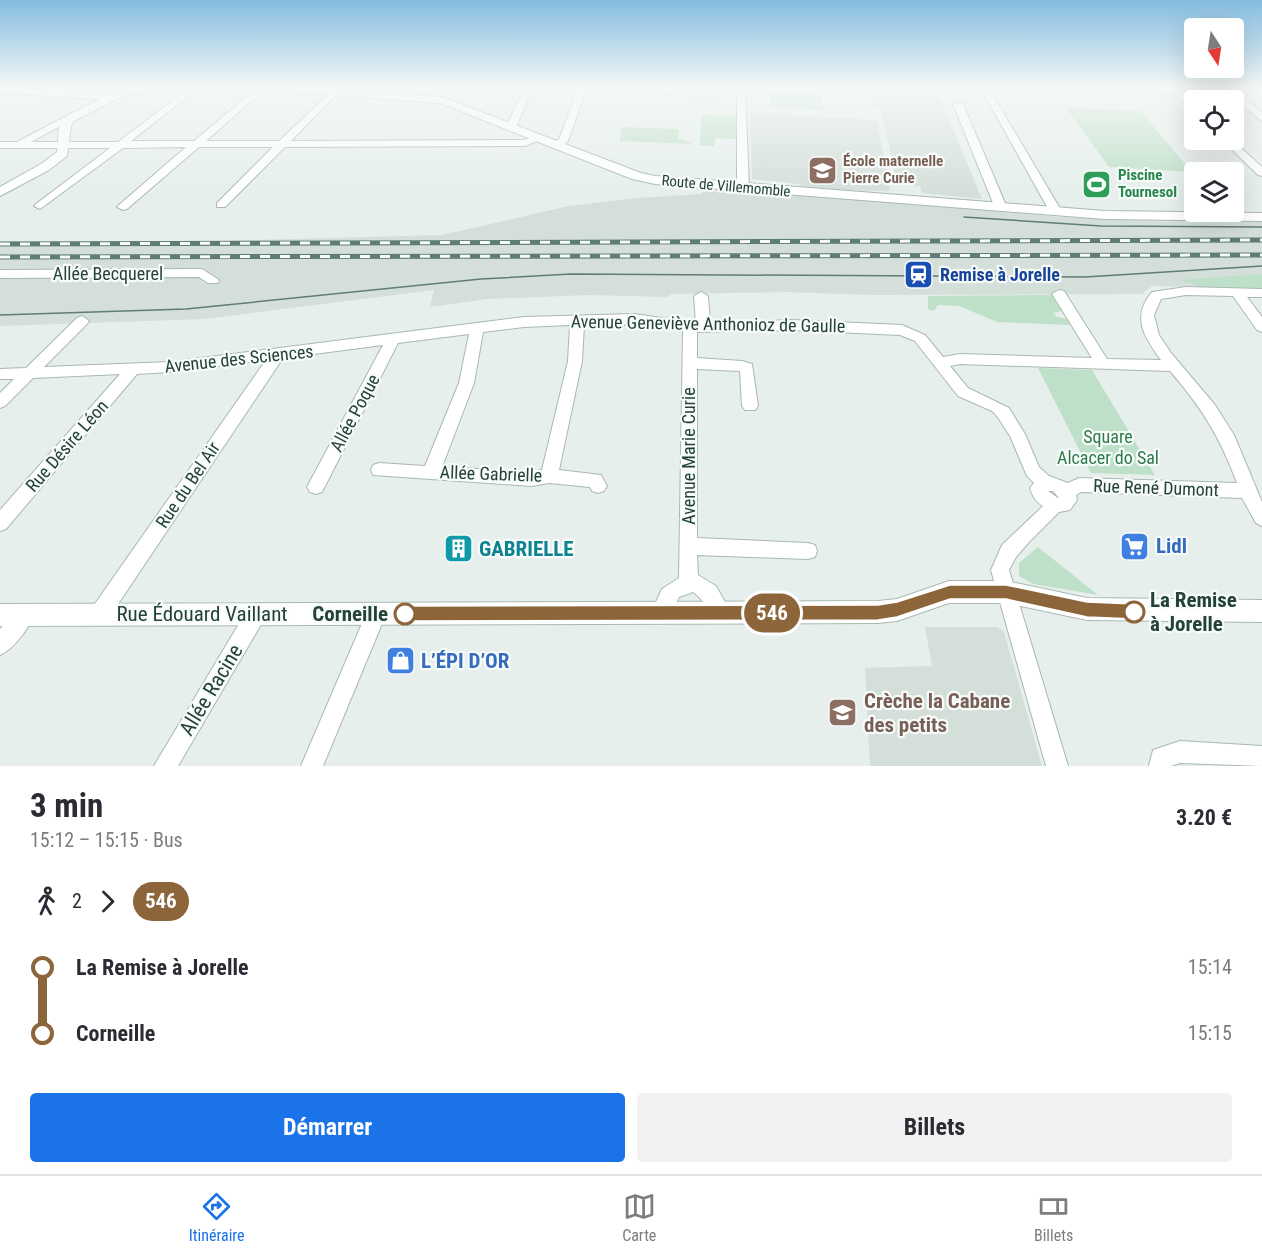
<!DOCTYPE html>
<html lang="fr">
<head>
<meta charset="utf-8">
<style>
  body { margin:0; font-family:"Roboto Condensed",sans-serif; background:#f2f2f3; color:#2b2b33; height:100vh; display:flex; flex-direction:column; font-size:22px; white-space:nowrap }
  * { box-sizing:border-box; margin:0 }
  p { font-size:20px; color:#7c7c81 }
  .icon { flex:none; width:33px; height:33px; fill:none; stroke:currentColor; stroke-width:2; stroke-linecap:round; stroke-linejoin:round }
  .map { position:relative; height:766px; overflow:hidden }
  .sheet { display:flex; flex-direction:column; background:#fff; flex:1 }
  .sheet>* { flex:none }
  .badge { padding:0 12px; border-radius:20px; font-size:21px; line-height:39px }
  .needle { width:39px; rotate:168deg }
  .fabs { position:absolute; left:1184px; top:18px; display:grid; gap:12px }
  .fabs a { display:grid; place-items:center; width:60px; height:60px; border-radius:6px; background:#fff; box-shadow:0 6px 24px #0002; font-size:30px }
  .map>.badge { position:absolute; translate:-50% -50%; box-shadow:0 0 0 3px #fff }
  .legs { display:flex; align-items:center; gap:9px; height:66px; padding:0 30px; font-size:20px }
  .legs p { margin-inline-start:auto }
  .headline { display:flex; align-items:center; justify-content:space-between; height:102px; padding:0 30px }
  h1 { font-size:33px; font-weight:700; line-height:45px }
  .button { display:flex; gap:12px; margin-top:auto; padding:12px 30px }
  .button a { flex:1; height:69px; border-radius:6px; background:#1a73e8; color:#fff; font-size:24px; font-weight:700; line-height:69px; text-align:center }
  .button a+a { background:#f2f2f3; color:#2b2b33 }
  ul { padding:0 30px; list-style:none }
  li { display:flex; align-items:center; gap:21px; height:66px; font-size:22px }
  li i { display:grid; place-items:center; width:9px; height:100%; margin:0 8px; background:currentColor }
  li i::after { content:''; width:15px; height:15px; margin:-8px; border:4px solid; border-radius:50%; background:#fff }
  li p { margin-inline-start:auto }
  li:first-child i { background:linear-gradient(#0000 50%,currentColor 0) }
  li:last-child i { background:linear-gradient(currentColor 50%,#0000 0) }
  .tab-bar { display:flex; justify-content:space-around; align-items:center; height:84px; border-top:2px solid #e1e1e2; background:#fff; font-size:16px; color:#7c7c81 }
  .tab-bar a { display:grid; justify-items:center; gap:3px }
  .tab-bar .selected { color:#1a73e8 }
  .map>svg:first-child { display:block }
  .built { fill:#d4dfda }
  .green { fill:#bfe0c8 }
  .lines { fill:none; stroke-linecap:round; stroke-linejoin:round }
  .minor-casing { stroke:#a8b8b2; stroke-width:2 }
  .tertiary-casing { stroke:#a8b8b2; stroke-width:2 }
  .minor { fill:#fff; fill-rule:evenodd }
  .tertiary { fill:#fff; fill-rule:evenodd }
  .tram { stroke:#5f7d75; stroke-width:1.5 }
  .rail-casing { stroke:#5f7d75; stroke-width:5 }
  .rail { stroke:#f7fbf9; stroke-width:3; stroke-dasharray:10; stroke-linecap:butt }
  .line-1 { fill:#8d653a; stroke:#fff; stroke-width:1.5 }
  .stop-1-dot { fill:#fff; stroke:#8d653a; stroke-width:3 }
  .labels { text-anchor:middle; stroke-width:4.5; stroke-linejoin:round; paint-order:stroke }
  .far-education-label { font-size:15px; font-weight:bold; fill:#785e54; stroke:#f7fbf9; text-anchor:start }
  .far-leisure-label { font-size:15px; font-weight:bold; fill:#27864d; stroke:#f7fbf9; text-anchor:start }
  .far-street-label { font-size:15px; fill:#24423a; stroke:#f7fbf9 }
  .street-label { font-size:18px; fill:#24423a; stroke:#f7fbf9 }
  .transit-label { font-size:18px; font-weight:bold; fill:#164399; stroke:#f7fbf9; text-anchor:start }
  .park-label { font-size:18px; fill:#2d7a4b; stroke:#f7fbf9 }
  .near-shop-label { font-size:21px; font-weight:bold; fill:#366cbe; stroke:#f7fbf9; text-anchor:start }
  .near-culture-label { font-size:21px; font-weight:bold; fill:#0d838f; stroke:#f7fbf9; text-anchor:start }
  .near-stop-label { font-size:21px; font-weight:bold; fill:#24423a; stroke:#f7fbf9; text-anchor:start }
  .near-street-label { font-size:21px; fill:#24423a; stroke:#f7fbf9 }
  .near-education-label { font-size:21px; font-weight:bold; fill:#785e54; stroke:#f7fbf9; text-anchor:start }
</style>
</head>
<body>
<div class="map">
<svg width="1262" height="766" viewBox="0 0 1262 766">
  <rect width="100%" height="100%" fill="#e6efeb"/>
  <path class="built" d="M867 87H936L982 199 922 193 920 186 897 184 884 121 879 108 874 107Z
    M750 113 877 120 890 191 825 190 801 188 799 184 752 179Z
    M702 191 845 198 1061 217 1147 221 1262 222V288L1152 286 1142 294 871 295 786 292 672 294 667 297 589 295 487 299 430 307 434 290 205 319 0 326V241L180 242 442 235 569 206 637 198 702 194Z
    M925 627H997L1004 632 1042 766H870L865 668 932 666Z"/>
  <path class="green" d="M667 87 716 89 717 99 663 96Z
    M770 91 821 94 823 110 770 107Z
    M1066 108 1140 111 1192 172 1109 167Z
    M701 114 738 116V139L715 138 714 146 700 145Z
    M622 127 679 129 678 138 692 144 620 141Z
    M1262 274V288L1204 287 1179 280Z
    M1055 295 1058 300 1055 301 1062 311 1053 313 1057 317 1067 319 1071 325 997 322 959 306 938 305 934 311 928 309V296Z
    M1038 368 1092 370 1155 475 1091 473Z
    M1038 547 1098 595 1033 584 1019 576V563Z"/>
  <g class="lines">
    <defs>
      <path id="minor" d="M191 87H200L131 141H194L258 87H267L206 141H279L334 89 337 90V94L291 141 524 140 540 135 545 138 525 146 285 147 225 207H217V203L273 147H199L127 209 123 210 117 207 119 205 186 147 123 148 40 209 34 206 36 204 110 148H0V142H17L76 111 79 112V116L31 142H118Z
        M395 87H406L383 98 375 96Z
        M525 87H533L516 127 508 129 506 127Z
        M579 87H587L568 141 561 147H553L552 145 559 139Z
        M737 87H745L749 188 743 191 737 188Z
        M980 87H988L1062 212 1060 214 1056 215 1050 212Z
        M1069 87 1223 89 1222 87H1231L1262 113V121L1229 95 1185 93 1194 102V110L1175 93 1073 90Z
        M955 102 963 104 1007 208 1005 210 1001 211 995 208 953 104Z
        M1222 140H1232L1262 167V176L1258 175Z
        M202 269 219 280 218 283H208L199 277 0 278V270Z
        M1186 287 1262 289V297H1247L1262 317V332L1257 330 1233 296 1186 295 1161 299 1154 315 1159 335 1171 353 1215 405 1234 435 1262 502V526L1256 523 1242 498 1081 492 1076 495 1077 500 1070 510 1059 512 1030 541 1016 557 1009 570 1068 766H1046L991 570 1002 545 1043 506C1035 501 1033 497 1030 488L1034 483 1027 476 1010 436 997 416 992 411 958 396 915 341 900 335 792 330 697 332V358L742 361 752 364 758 406 755 410H745L742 406 740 371 697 369V538L808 543 815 545 817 551 815 557 808 559 697 555 698 575 716 586 731 613 728 620 721 622C708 617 707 601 693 592L679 597 668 620 661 622 654 620 651 613 662 589 679 578 683 331C649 324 618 324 584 325L582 361 559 470 601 475 607 486 604 491 598 493 592 491 590 487 549 483 532 486 373 475 371 470 373 465 379 463 425 466 459 383 469 334 398 343 322 492 316 494 310 492 307 487 383 345 283 358 106 622 99 625 92 622 89 615 92 608 266 360 170 372 137 374 6 529 0 531V510L120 374 33 378 5 406 0 408V393L14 379H0V369L26 368 77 318 82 316 89 321 87 324 44 367 170 362 524 317 634 314 696 323 694 296 701 292 708 296 710 323 792 320 902 325 925 335 943 357 960 354 1092 358 1052 294 1059 290 1064 291 1107 359 1161 360C1144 337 1131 317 1152 292ZM570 325 568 361 542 470 532 472 442 467 474 383 483 332 524 327ZM960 364 1170 371C1202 408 1220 437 1237 483L1079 478 1068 483 1049 476 1039 467 1025 434 1009 408 968 388 950 366ZM1048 491H1053L1059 498H1058Z
        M24 605 31 608 34 615C28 629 14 649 0 655V629L17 608Z
        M256 605 263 607 266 614 263 621 178 766H154L249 607Z
        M376 605 383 607 386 614 323 766H301L369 607Z
        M1180 741 1262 746V766L1180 763 1171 766H1149L1153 750Z"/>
      <path id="tertiary" d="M0 87 112 93 124 87H162L157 90 125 95 74 121 71 126 67 156 49 170 0 196V187L41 164 57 152 59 126 66 117 100 99 0 93Z
        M260 87H303L442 97 641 173 655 176 1105 211 1262 213V221L1105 219 655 184 632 179 440 103 265 90Z
        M949 581H1006L1087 598 1262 600V622L1087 620 1006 603H949L897 621 878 623 0 626V604L878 601 897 599Z"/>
    </defs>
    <use href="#minor" class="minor-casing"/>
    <use href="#tertiary" class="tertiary-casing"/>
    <use href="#minor" class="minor"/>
    <use href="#tertiary" class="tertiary"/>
    <path class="tram" d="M964 217 1101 226 1262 227
      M0 315 186 309 481 279 571 274 1085 277 1262 266"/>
    <defs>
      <path id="rail" d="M0 244 1262 240
        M0 257 1262 255"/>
    </defs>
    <use href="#rail" class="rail-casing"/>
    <use href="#rail" class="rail"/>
  </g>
  <linearGradient id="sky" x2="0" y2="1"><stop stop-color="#84bce0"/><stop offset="0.45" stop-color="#f4f8f6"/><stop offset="1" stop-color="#f4f8f6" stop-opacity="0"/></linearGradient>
  <rect width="1262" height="194" fill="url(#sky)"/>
  <path class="line-1" d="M950 585H1006L1087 602 1134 604 1140 606 1142 612 1140 617 1134 619 1087 617 1006 599H950L897 617 878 620 405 621 400 619 398 614 400 608 405 606 878 605 897 602Z"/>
  <defs>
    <symbol id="school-square" viewBox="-11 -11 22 22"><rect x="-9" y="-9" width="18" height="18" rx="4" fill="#8d6e63" stroke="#f7fbf9"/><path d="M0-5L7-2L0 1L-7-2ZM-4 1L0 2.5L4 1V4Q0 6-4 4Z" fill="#fff"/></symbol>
    <symbol id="stadium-square" viewBox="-11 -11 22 22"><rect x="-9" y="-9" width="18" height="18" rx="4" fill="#2e9e5b" stroke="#f7fbf9"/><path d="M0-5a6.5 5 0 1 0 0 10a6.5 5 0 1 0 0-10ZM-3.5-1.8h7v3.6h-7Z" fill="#fff"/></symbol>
    <symbol id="station-square" viewBox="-11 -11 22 22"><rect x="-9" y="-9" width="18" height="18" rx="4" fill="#1a4fb4" stroke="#f7fbf9"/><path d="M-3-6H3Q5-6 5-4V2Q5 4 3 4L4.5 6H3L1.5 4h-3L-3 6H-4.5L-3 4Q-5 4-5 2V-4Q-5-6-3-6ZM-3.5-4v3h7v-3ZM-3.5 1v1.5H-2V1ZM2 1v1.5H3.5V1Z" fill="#fff"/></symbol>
    <symbol id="supermarket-square" viewBox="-11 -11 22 22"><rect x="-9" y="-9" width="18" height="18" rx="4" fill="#3f7fe0" stroke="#f7fbf9"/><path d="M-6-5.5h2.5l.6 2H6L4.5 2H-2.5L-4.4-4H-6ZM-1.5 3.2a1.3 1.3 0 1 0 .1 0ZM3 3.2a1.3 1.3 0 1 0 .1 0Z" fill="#fff"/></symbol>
    <symbol id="building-square" viewBox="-11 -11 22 22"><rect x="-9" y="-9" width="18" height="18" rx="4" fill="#0f9aa8" stroke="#f7fbf9"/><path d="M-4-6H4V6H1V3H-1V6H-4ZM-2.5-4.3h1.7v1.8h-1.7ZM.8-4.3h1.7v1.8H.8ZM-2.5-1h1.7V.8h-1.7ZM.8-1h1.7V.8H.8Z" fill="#fff"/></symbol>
    <symbol id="shop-square" viewBox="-11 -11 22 22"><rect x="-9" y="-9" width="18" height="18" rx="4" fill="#3f7fe0" stroke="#f7fbf9"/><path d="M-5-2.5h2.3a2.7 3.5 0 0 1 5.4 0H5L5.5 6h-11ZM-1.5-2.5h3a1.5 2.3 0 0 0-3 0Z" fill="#fff"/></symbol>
  </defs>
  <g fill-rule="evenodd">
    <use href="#school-square" x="806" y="154" width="33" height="33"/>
    <use href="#stadium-square" x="1080" y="168" width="33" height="33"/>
    <use href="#station-square" x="902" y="258" width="33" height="33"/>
    <use href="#supermarket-square" x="1118" y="530" width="33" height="33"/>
    <use href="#building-square" x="442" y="532" width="33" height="33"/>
    <use href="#shop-square" x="384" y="644" width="33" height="33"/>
    <use href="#school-square" x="826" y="696" width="33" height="33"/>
  </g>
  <g class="stop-1-dot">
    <circle cx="1134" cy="612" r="10"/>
    <circle cx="405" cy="614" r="10"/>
  </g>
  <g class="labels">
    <g class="far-education-label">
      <text x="843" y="166">École maternelle<tspan x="843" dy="17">Pierre Curie</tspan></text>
    </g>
    <g class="far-leisure-label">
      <text x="1118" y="180">Piscine<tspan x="1118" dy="17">Tournesol</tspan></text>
    </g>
    <g class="far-street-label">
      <text transform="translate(726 186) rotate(5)" y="5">Route de Villemomble</text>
    </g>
    <g class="street-label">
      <text x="108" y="280">Allée Becquerel</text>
      <text transform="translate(708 324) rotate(1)" y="6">Avenue Geneviève Anthonioz de Gaulle</text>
      <text transform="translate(239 359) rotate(-6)" y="6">Avenue des Sciences</text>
      <text transform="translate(355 413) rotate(-62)" y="6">Allée Poque</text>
      <text transform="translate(67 446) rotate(-49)" y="6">Rue Désire Léon</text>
      <text transform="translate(689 456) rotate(-90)" y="6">Avenue Marie Curie</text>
      <text transform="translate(491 474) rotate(2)" y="6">Allée Gabrielle</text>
      <text transform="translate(188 485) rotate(-56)" y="6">Rue du Bel Air</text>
      <text transform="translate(1156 488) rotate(2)" y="6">Rue René Dumont</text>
    </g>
    <g class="transit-label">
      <text x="940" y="281">Remise à Jorelle</text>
    </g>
    <g class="park-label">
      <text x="1108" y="443">Square<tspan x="1108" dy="21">Alcacer do Sal</tspan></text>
    </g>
    <g class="near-shop-label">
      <text x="1156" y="553">Lidl</text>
      <text x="421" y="668">L’ÉPI D’OR</text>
    </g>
    <g class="near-culture-label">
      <text x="479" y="556">GABRIELLE</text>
    </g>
    <g class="near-stop-label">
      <text x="1150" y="607">La Remise<tspan x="1150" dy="24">à Jorelle</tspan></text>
      <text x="388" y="621" text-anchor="end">Corneille</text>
    </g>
    <g class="near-street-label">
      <text x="202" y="621">Rue Édouard Vaillant</text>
      <text transform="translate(211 690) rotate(-59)" y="7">Allée Racine</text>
    </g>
    <g class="near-education-label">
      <text x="864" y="708">Crèche la Cabane<tspan x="864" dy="24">des petits</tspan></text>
    </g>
  </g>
</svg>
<div class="fabs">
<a><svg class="needle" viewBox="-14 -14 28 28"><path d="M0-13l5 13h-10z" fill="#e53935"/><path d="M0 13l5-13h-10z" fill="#7c7c81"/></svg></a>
<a><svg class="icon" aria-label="locate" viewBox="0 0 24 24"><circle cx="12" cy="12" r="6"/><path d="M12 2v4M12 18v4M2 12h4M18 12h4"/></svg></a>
<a><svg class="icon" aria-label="layers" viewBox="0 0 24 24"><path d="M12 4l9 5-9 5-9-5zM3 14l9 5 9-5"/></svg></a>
</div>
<b class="badge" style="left:772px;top:613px;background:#8d653a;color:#fff">546</b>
</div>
<section class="sheet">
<div class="headline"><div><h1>3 min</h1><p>15:12 – 15:15 · Bus</p></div><b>3.20 €</b></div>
<div class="legs"><svg class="icon" aria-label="walk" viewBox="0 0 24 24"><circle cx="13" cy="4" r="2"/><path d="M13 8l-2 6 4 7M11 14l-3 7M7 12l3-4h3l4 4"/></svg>2<svg class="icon" aria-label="forward" viewBox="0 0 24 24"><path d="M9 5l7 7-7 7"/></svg><b class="badge" style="background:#8d653a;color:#fff">546</b></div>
<ul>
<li><i style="color:#8d653a"></i><b>La Remise à Jorelle</b><p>15:14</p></li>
<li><i style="color:#8d653a"></i><b>Corneille</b><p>15:15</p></li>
</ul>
<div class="button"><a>Démarrer</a><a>Billets</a></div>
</section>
<nav class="tab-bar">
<a class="selected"><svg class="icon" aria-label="directions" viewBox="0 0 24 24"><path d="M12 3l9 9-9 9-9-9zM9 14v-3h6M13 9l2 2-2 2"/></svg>Itinéraire</a>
<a><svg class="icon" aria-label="map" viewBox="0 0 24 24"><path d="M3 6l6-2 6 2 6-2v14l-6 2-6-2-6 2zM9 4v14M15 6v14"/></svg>Carte</a>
<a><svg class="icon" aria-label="tickets" viewBox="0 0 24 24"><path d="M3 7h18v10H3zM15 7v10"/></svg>Billets</a>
</nav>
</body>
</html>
